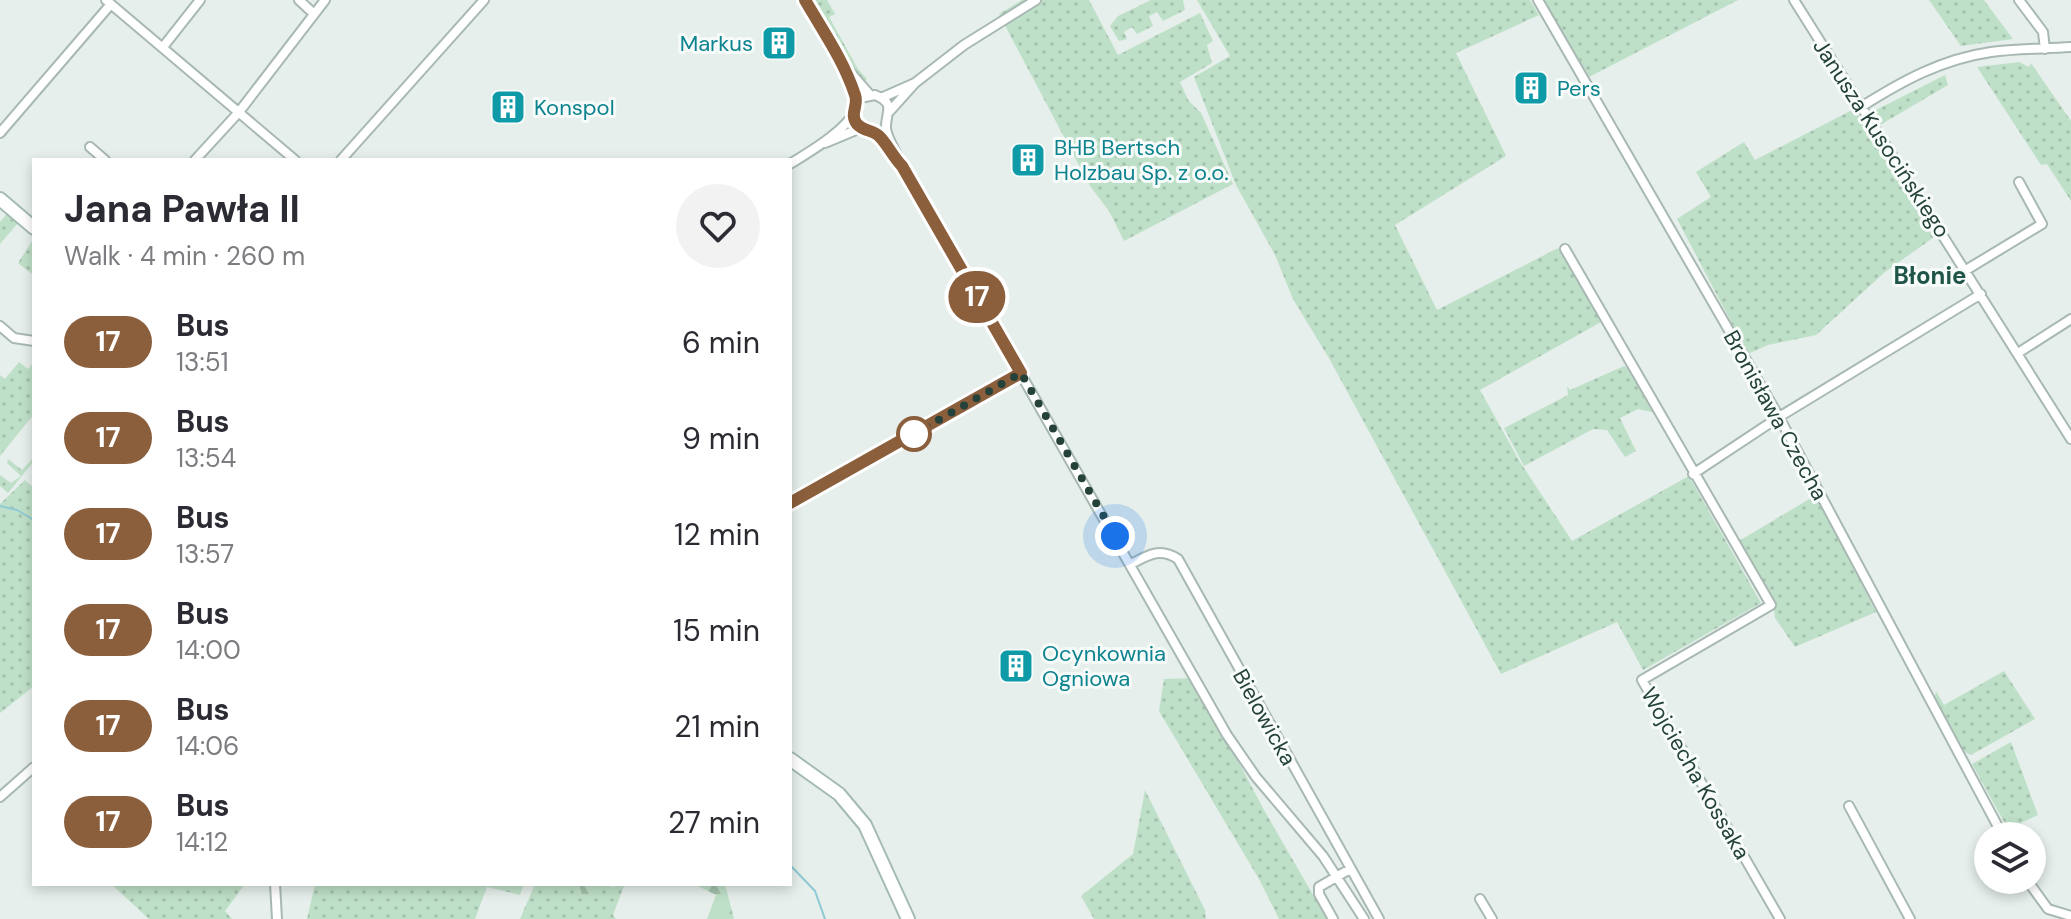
<!DOCTYPE html>
<html lang="en">
<head>
<meta charset="utf-8">
<style>
  body { margin:0; font-family:"DM Sans",sans-serif; background:#f2f2f3; color:#2b2b33; height:100vh; display:flex; flex-direction:column; font-size:30px; white-space:nowrap }
  * { box-sizing:border-box; margin:0 }
  p { font-size:26px; color:#7c7c81 }
  .icon { flex:none; width:44px; height:44px; fill:none; stroke:currentColor; stroke-width:2; stroke-linecap:round; stroke-linejoin:round }
  .map { position:relative; flex:1; overflow:hidden }
  .details { position:absolute; left:32px; top:158px; width:760px; height:728px; display:flex; flex-direction:column; background:#fff; border-radius:0px; box-shadow:0 4px 12px #0003 }
  .details>* { flex:none }
  .badge { padding:0 16px; border-radius:26px; font-size:28px; line-height:52px }
  .controls { position:absolute; left:1974px; top:822px; display:grid; gap:16px }
  .controls a { display:grid; place-items:center; width:72px; height:72px; border-radius:50%; background:#fff; box-shadow:0 4px 12px #0003; font-size:40px }
  .you { position:absolute; width:40px; height:40px; margin:-20px; border:6px solid #fff; border-radius:50%; background:#1a73e8; box-shadow:0 0 0 12px #1a73e833 }
  .map>.badge { position:absolute; translate:-50% -50%; box-shadow:0 0 0 4px #fff }
  .round { display:grid; place-items:center; flex:none; width:84px; height:84px; border-radius:42px; background:#f2f2f3 }
  .overview { display:flex; align-items:center; justify-content:space-between; height:136px; padding:0 32px }
  h1 { font-size:38px; font-weight:700; line-height:60px }
  ul { padding:0; list-style:none }
  li { display:flex; align-items:center; gap:24px; height:96px; padding:0 32px }
  li div { flex:1 }
  li b { display:block; font-size:30px }
  li em { font-style:normal }
  li .badge { min-width:88px; font-weight:700; text-align:center }
  .map>svg:first-child { display:block }
  .grass { fill:url(#grass-dots) }
  .forest { fill:url(#forest-firs) }
  .lines { fill:none; stroke-linecap:round; stroke-linejoin:round }
  .stream { stroke:#8ec9d4; stroke-width:2 }
  .street-casing { stroke:#a8b8b2; stroke-width:12 }
  .secondary-casing { stroke:#a4bbb3; stroke-width:16 }
  .street { stroke:#fff; stroke-width:8 }
  .secondary { stroke:#fff; stroke-width:12 }
  .line-casing { stroke:#fff; stroke-width:18 }
  .line { stroke:#8b5e3c; stroke-width:12 }
  .walk { stroke:#24423a; stroke-width:8; stroke-dasharray:0 14.4 }
  .stop-dot { fill:#fff; stroke:#8b5e3c; stroke-width:4 }
  .labels { text-anchor:middle; stroke-width:6; stroke-linejoin:round; paint-order:stroke }
  .culture-label { font-size:22px; fill:#0d838f; stroke:#f7fbf9; text-anchor:start }
  .street-label { font-size:22px; fill:#24423a; stroke:#f7fbf9 }
  .neighbourhood-label { font-size:24px; font-weight:bold; fill:#1f5548; stroke:#f7fbf9 }
</style>
</head>
<body>
<div class="map">
<svg width="2071" height="919" viewBox="0 0 2071 919">
  <defs>
    <pattern id="grass-dots" width="8" height="8" patternUnits="userSpaceOnUse" patternTransform="scale(2)"><rect width="8" height="8" fill="#bfe0c8"/><path d="M2 2h.1M6 6h.1" fill="none" stroke="#a4c1ad" stroke-width="1.8" stroke-linecap="round"/></pattern>
    <pattern id="forest-firs" width="22" height="20" patternUnits="userSpaceOnUse" patternTransform="scale(2)"><rect width="22" height="20" fill="#bfe0c8"/><path d="M5 1l3.5 6h-7zM16 11l3.5 6h-7z" fill="#a4c1ad"/></pattern>
  </defs>
  <rect width="100%" height="100%" fill="#e6efeb"/>
  <path class="grass" d="M812 0H827L835 14 829 17 858 69 867 79 859 84Z
    M1022 0H1089L1118 55 1200 13 1213 41 1207 45 1212 63 1180 82 1188 100 1201 113 1233 184 1124 241 1109 211 1090 186 999 14Z
    M1151 0H1183L1185 10 1163 21 1157 12 1149 16 1153 26 1137 34 1132 27 1124 32 1127 39 1119 41 1110 26 1118 16Z
    M1197 0H1530L1539 15 1456 53 1506 156 1395 225 1437 310 1558 248 1601 322 1480 390 1520 462 1572 541 1689 476 1761 603 1643 670 1617 622 1501 674 1330 360 1293 299 1275 255 1236 185 1194 77 1230 56Z
    M1544 0H1738L1589 77Z
    M1929 0H1984L2013 39 1961 46Z
    M2019 62 2029 67 2031 63 2071 121V201L2047 164 2041 165 1977 67Z
    M1945 75 1948 85 1880 125 1873 113 1876 110Z
    M1854 109 1937 235 1885 272 1816 335 1768 345 1748 354 1677 219 1711 197 1696 172 1744 142 1755 160Z
    M7 214 18 223 0 244V222Z
    M34 238V270L32 274 18 263Z
    M19 362 28 369 34 362V414L0 456V375L5 379Z
    M1624 366 1633 371 1656 413 1638 409 1620 418 1636 451 1625 457 1607 430 1593 429 1524 466 1504 428 1568 395 1567 386 1570 390Z
    M34 457V461L8 493 0 486V475L11 483 21 476 7 463 8 459 22 470Z
    M25 480 34 488V686L0 713V504Z
    M1816 495 1876 612 1795 647 1775 618 1774 608 1739 541Z
    M2004 671 2035 719 1971 755C1952 749 1942 716 1934 700L1936 691 1944 705Z
    M1194 678 1264 810 1327 919H1279L1259 879 1159 711 1164 679Z
    M2011 742 2038 815 2008 829 1972 764Z
    M1145 790 1205 910 1206 919H1094L1081 896 1133 854Z
    M111 884H245L225 911 232 919H149Z
    M315 884H524L520 895 487 887 475 919H307Z
    M535 884 614 887 616 884 624 886 613 915 616 919H520Z"/>
  <path class="forest" d="M579 884H616L593 896 582 895Z
    M694 884H725L734 919H707L716 895Z"/>
  <g class="lines">
    <path class="stream" d="M0 506 17 510 34 520
      M790 865 815 891 825 919"/>
    <defs>
      <path id="street" d="M106 0 295 160
        M299 0 313 13
        M805 0 843 64 870 95
        M1538 0 1779 417 2003 836
        M1794 0 2071 439
        M2019 0 2043 32 2045 49
        M163 47 200 0
        M844 68 857 102
        M881 98 915 83
        M1861 107C1902 81 1942 59 1991 52 2017 48 2044 49 2071 47
        M889 112 915 83 964 45 1036 0
        M0 133 111 4
        M825 143 861 128
        M90 147 105 160
        M195 160 239 112 325 0
        M341 160 484 0
        M790 164C808 153 843 132 853 114
        M902 166C898 154 888 141 886 129 885 112 897 104 875 95L860 98 853 111C856 131 870 125 881 138 888 147 894 157 902 166L1227 735 1256 777 1323 856 1364 919
        M1565 249 1771 605 1642 680 1780 919
        M1966 270 2042 224 2019 182
        M0 326 14 338 34 341
        M2018 353 2071 319
        M1693 474 1779 417 1981 294
        M790 503 1021 373
        M1131 564C1148 555 1160 547 1178 559L1379 919
        M0 797 34 767
        M1849 806 1910 919
        M2027 880 2048 909 2071 916
        M275 884 277 919
        M1480 899 1492 919
        M1333 919 1319 894V887L1350 869"/>
      <path id="secondary" d="M0 199 34 228
        M790 759 839 794 865 825 908 919"/>
    </defs>
    <use href="#street" class="street-casing"/>
    <use href="#secondary" class="secondary-casing"/>
    <use href="#street" class="street"/>
    <use href="#secondary" class="secondary"/>
  </g>
  <g class="lines">
    <defs>
      <path id="line" d="M790 503 1021 373 902 166C893 157 888 145 879 136 873 130 863 131 857 124 849 114 859 105 855 95 844 61 823 31 805 0"/>
    </defs>
    <use href="#line" class="line-casing"/>
    <use href="#line" class="line"/>
    <path class="walk" d="M914 434 1021 373 1115 536"/>
  </g>
  <defs>
    <symbol id="building-square" viewBox="-11 -11 22 22"><rect x="-9" y="-9" width="18" height="18" rx="4" fill="#0f9aa8" stroke="#f7fbf9"/><path d="M-4-6H4V6H1V3H-1V6H-4ZM-2.5-4.3h1.7v1.8h-1.7ZM.8-4.3h1.7v1.8H.8ZM-2.5-1h1.7V.8h-1.7ZM.8-1h1.7V.8H.8Z" fill="#fff"/></symbol>
  </defs>
  <g fill-rule="evenodd">
    <use href="#building-square" x="759" y="23" width="40" height="40"/>
    <use href="#building-square" x="1511" y="68" width="40" height="40"/>
    <use href="#building-square" x="488" y="87" width="40" height="40"/>
    <use href="#building-square" x="1008" y="140" width="40" height="40"/>
    <use href="#building-square" x="996" y="646" width="40" height="40"/>
  </g>
  <circle class="stop-dot" cx="914" cy="434" r="16"/>
  <g class="labels">
    <g class="culture-label">
      <text x="753" y="51" text-anchor="end">Markus</text>
      <text x="1557" y="96">Pers</text>
      <text x="534" y="115">Konspol</text>
      <text x="1054" y="155">BHB Bertsch<tspan x="1054" dy="25">Holzbau Sp. z o.o.</tspan></text>
      <text x="1042" y="661">Ocynkownia<tspan x="1042" dy="25">Ogniowa</tspan></text>
    </g>
    <g class="street-label">
      <text transform="translate(1882 138) rotate(57)" y="8">Janusza Kusocińskiego</text>
      <text transform="translate(1776 415) rotate(61)" y="8">Bronisława Czecha</text>
      <text transform="translate(1265 717) rotate(61)" y="8">Bielowicka</text>
      <text transform="translate(1696 773) rotate(60)" y="8">Wojciecha Kossaka</text>
    </g>
    <g class="neighbourhood-label">
      <text x="1930" y="284">Błonie</text>
    </g>
  </g>
</svg>
<div class="controls">
<a><svg class="icon" aria-label="layers" viewBox="0 0 24 24"><path d="M12 4l9 5-9 5-9-5zM3 14l9 5 9-5"/></svg></a>
</div>
<div class="you" style="left:1115px;top:536px"></div>
<b class="badge" style="left:977px;top:297px;background:#8b5e3c;color:#fff">17</b>
<section class="details">
<div class="overview"><div><h1>Jana Pawła II</h1><p>Walk · 4 min · 260 m</p></div><a class="round"><svg class="icon" aria-label="heart" viewBox="0 0 24 24"><path d="M12 20l-8-8c-3-5 5-10 8-4 3-6 11-1 8 4z"/></svg></a></div>
<ul>
<li><span class="badge" style="background:#8b5e3c;color:#fff">17</span><div><b>Bus</b><p>13:51</p></div><em>6 min</em></li>
<li><span class="badge" style="background:#8b5e3c;color:#fff">17</span><div><b>Bus</b><p>13:54</p></div><em>9 min</em></li>
<li><span class="badge" style="background:#8b5e3c;color:#fff">17</span><div><b>Bus</b><p>13:57</p></div><em>12 min</em></li>
<li><span class="badge" style="background:#8b5e3c;color:#fff">17</span><div><b>Bus</b><p>14:00</p></div><em>15 min</em></li>
<li><span class="badge" style="background:#8b5e3c;color:#fff">17</span><div><b>Bus</b><p>14:06</p></div><em>21 min</em></li>
<li><span class="badge" style="background:#8b5e3c;color:#fff">17</span><div><b>Bus</b><p>14:12</p></div><em>27 min</em></li>
</ul>
</section>
</div>
</body>
</html>
